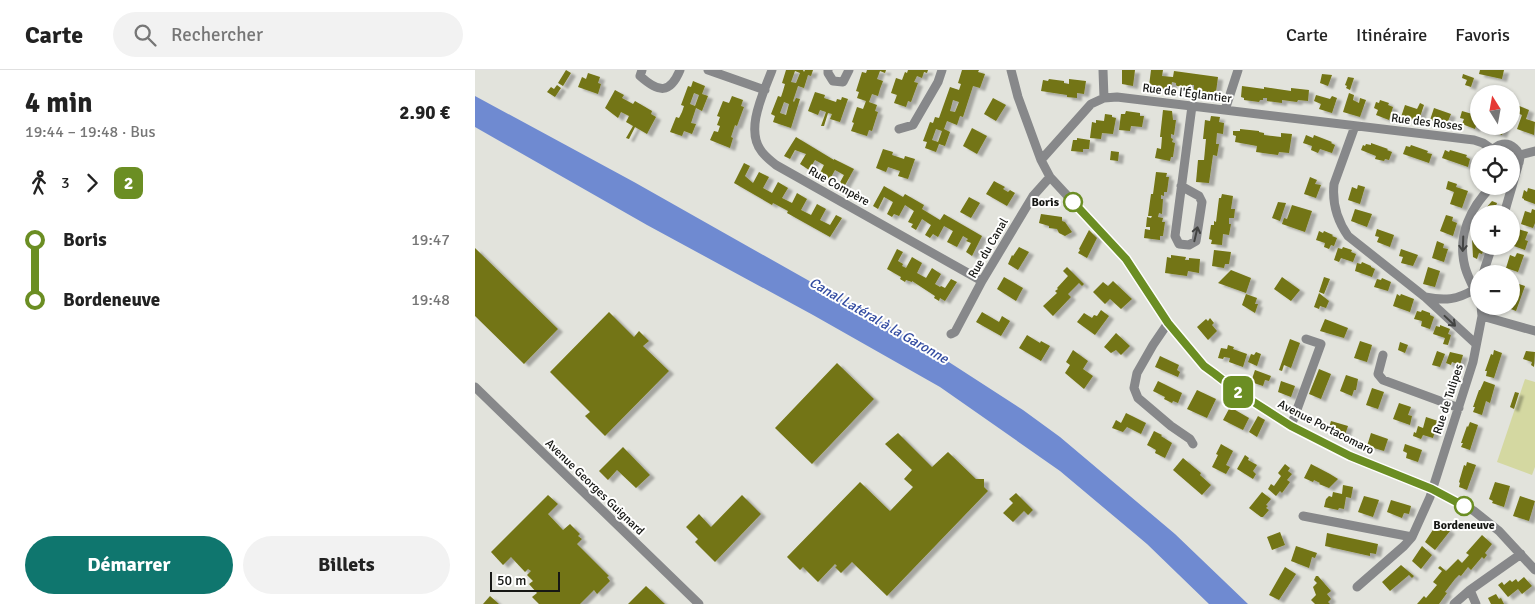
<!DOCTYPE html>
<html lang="fr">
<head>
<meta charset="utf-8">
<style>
  body { margin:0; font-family:Signika,sans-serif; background:#f2f2f2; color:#222; height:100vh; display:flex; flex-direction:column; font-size:19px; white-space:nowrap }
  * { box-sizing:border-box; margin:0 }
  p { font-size:16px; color:#767676 }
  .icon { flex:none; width:28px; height:28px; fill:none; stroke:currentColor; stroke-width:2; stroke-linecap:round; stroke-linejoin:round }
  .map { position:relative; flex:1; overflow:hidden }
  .drawer { display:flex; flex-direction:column; background:#fff; width:475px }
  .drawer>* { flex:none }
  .badge { padding:0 10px; border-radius:8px; font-size:18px; line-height:32px }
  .needle { width:32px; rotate:349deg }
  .controls { position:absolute; left:995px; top:15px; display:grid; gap:10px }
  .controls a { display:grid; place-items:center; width:50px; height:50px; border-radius:50%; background:#fff; box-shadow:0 1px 4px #0004; font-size:25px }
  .scale { position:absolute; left:15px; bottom:12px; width:70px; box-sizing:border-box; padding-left:5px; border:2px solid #161714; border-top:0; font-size:14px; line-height:18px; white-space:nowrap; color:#161714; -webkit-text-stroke:4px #fffffe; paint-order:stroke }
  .map>.badge { position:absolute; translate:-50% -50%; box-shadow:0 0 0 2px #fff }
  .legs { display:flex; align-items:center; gap:8px; height:55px; padding:0 25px; font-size:16px }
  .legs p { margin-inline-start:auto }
  .summary { display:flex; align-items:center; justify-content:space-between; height:85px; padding:0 25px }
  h1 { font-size:28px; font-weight:800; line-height:38px }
  .action { display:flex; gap:10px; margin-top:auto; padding:10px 25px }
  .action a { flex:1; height:58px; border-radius:30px; background:#0f766e; color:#fff; font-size:20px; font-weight:800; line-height:58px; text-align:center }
  .action a+a { background:#f2f2f2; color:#222 }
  ul { padding:0 25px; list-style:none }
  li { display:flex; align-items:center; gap:18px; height:60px; font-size:19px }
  li i { display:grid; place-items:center; width:8px; height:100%; margin:0 6px; background:currentColor }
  li i::after { content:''; width:12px; height:12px; margin:-6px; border:4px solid; border-radius:50%; background:#fff }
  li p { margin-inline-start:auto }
  li:first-child i { background:linear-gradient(#0000 50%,currentColor 0) }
  li:last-child i { background:linear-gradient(currentColor 50%,#0000 0) }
  header { display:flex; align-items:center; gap:30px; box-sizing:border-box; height:70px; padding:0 25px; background:#fff; border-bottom:1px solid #e0e0e0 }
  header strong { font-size:24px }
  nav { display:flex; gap:28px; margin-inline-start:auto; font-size:18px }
  .search { width:350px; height:45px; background:#f2f2f2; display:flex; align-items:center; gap:12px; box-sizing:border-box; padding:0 18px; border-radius:28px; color:#767676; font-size:19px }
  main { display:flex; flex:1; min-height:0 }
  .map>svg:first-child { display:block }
  .green { fill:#d4d8a1 }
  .water { fill:#6f8ad1 }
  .building { fill:#737514; fill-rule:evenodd; filter:url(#shadow) }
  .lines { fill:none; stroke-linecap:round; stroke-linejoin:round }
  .minor { stroke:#87888a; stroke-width:9 }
  .oneway { stroke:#434443 }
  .line-1-casing { stroke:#fff; stroke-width:11 }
  .line-1 { stroke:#6b8e23; stroke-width:8 }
  .stop-1-dot { fill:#fff; stroke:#6b8e23; stroke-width:2.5 }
  .labels { text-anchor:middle; stroke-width:4; stroke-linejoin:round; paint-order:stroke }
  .street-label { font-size:12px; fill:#161714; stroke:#fffffe }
  .stop-label { font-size:12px; font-weight:bold; fill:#161714; stroke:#fffffe; text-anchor:end }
  .water-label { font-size:14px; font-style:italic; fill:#324ba1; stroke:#fffffe }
</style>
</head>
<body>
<header>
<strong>Carte</strong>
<div class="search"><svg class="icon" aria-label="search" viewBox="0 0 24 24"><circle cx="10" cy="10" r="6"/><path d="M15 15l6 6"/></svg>Rechercher</div>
<nav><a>Carte</a><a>Itinéraire</a><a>Favoris</a></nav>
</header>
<main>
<section class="drawer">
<div class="summary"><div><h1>4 min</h1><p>19:44 – 19:48 · Bus</p></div><b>2.90 €</b></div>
<div class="legs"><svg class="icon" aria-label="walk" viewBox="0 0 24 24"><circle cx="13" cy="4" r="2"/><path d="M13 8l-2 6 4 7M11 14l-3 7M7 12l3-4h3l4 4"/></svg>3<svg class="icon" aria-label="forward" viewBox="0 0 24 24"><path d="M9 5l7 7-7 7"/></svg><b class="badge" style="background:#6b8e23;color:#fff">2</b></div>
<ul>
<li><i style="color:#6b8e23"></i><b>Boris</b><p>19:47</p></li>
<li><i style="color:#6b8e23"></i><b>Bordeneuve</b><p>19:48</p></li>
</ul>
<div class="action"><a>Démarrer</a><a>Billets</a></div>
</section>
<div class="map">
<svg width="1060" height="534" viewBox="0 0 1060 534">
  <defs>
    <filter id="shadow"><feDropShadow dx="5" dy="3" stdDeviation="1" flood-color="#0004"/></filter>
  </defs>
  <rect width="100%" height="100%" fill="#e2e3dc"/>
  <path class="green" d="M1050 309 1060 312V397L1057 405 1022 392Z"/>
  <path class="water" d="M0 26 159 112 446 274 548 340 585 367 700 464 773 534H734L672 474 585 401 465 317 338 245 172 155 0 57Z"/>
  <path class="building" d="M91 0 96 3 88 16 83 13Z
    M311 0H328L329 2 330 0H338L336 6 333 5 329 18 323 16 318 31 319 32 321 28 325 29 316 58 298 52 300 46 296 44 303 26 306 27 308 21 310 14 307 13ZM320 1 325 3 321 13 316 12ZM309 32 314 34 311 45 305 43Z
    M392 0H411L410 3 405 1 402 9 408 11 405 19 403 26 397 24 394 32 402 35 400 41 403 42 397 61 394 60 392 66 376 61 379 53 377 52 382 37 388 39 391 31 382 28 384 22 381 21 387 2 391 3Z
    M433 0H453L452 3 449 2 447 8 442 6 439 12 443 13 436 32 433 31 431 37 419 33 422 25 416 23 421 8 427 10 430 2 432 3Z
    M487 0H504L503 2 510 4 505 18 498 16 488 47 485 46 482 55 472 51 469 59 475 62 470 76 464 74 461 82 450 78 452 72 448 71 455 52 458 53 460 47 464 48 475 17 484 20 486 14 483 13ZM478 30 484 32 480 42 475 41ZM461 59 467 61 463 72 457 70Z
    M647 0H660L658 16 647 14Z
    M676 0H688L687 6 698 7 699 1 743 7 741 22H737V24L719 22V15H716L715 17 702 16 701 15V13L697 12 696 18H693L692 20 678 18V16H674Z
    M1005 0H1029L1027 9 1004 4Z
    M113 3 125 7 123 13 126 14 123 24 103 17 107 7 111 9Z
    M847 4 857 5 853 16 845 13Z
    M988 4 999 8 996 17 990 15 992 10 987 8Z
    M873 7 879 8 875 20 871 18 872 16 870 15Z
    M574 9 589 11V13L594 14V9L611 11 609 24 602 23V28L592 27V25L566 21 568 10 573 11Z
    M218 11 230 16 227 24 233 26 227 41 221 38 216 53 221 54 217 64 209 61 207 66 195 62 201 47 204 48 207 42 209 36 206 35 213 16 216 17ZM219 23 224 25 220 36 215 34Z
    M82 15 86 18 80 27 72 22 76 17 79 19Z
    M767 16 789 19V17L816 21V18L834 20 833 31 823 30 822 32 807 30V33L792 31V28H788V30H785L784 32 769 30V28L766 27Z
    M140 20 149 25 147 28 158 34 160 31 177 41 176 44 181 47 172 64 160 57 154 69 151 68 158 56 151 52 154 46 146 42 143 48 130 38Z
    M340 22 350 25 349 28 361 32 362 29 366 30 367 27 373 29 365 52 355 49 357 44 353 43 349 56H346L351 42 345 40 343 45 333 41Z
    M874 23 879 25 878 30 884 33 885 28 891 30 885 47 868 42Z
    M841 25 855 29 857 26 862 28 857 43 844 39 846 34 839 31Z
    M257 26 268 30 266 36 269 37 262 56 260 55 256 67 258 68 255 78 235 70 239 61 243 62 245 56 242 55 245 47 242 46 248 31 254 33Z
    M518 28 531 35 521 51 509 44Z
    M905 30 914 33 913 35 918 37 914 50 901 45 903 40 899 38 901 32 904 33Z
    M945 33 949 35 943 53 926 47 930 35 942 39Z
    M1042 35 1054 40 1051 49 1060 52 1059 65 1042 59 1047 45 1040 42Z
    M959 38 976 44 971 56 955 50Z
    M688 40 697 41 698 50H701L699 65 696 64V68L698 69 697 72 700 73 698 87H696L695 91 680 88 682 78 686 79 687 67H685Z
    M651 41 665 43V46H669L667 57 656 56 655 61 644 60 646 44H650Z
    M987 41 1004 46 1000 59 987 54 989 49 985 48Z
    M630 44 637 45V47L641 48 638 64 627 63 626 69 615 68 617 52 621 53V50L629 51Z
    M736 46 745 47 744 52 749 53 748 64 742 63 741 74H744L742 86 738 85 734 113 721 112 723 90H729L731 69H728L730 50 735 51Z
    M1016 56H1030L1027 65 1014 61Z
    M497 58 512 66 502 84 488 76Z
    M765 59 784 61V62L789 63V65L806 67V63L817 64 814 83 804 82 803 85 781 82 782 76 760 72 761 66 758 65V61H765Z
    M831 65 838 68 839 65 857 72 856 73 860 75 857 83 845 79 843 83 836 80 837 76 828 73Z
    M321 67 359 90V89L379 99 368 119 363 116 369 105 360 100 354 111 344 105 349 95 340 90 334 100 325 94 331 84 320 80 315 89 309 86Z
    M602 68 615 70 614 79H608V82L596 81 598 70H602Z
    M896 73 913 79 912 80 917 82 914 90 910 89 909 91 900 89 901 86 886 80 888 75 890 76 891 74 896 75Z
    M936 75 953 81 952 83 957 84 954 93 928 84 931 76 935 77Z
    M408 79 418 82 417 85 429 89 430 86 440 89 433 109 423 106 425 101 413 97 411 102 401 98Z
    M970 80 974 82 975 80 992 85 991 87 995 89 993 97 967 88Z
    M636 81 644 82 643 91 635 90Z
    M269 93 275 96 270 106 278 113 284 102 294 107 288 118 297 123 303 112 313 118 307 128 317 133 322 123 332 129 326 140 336 145 342 134 351 139 345 150 355 155 361 145 367 148 355 167 312 143 313 141 298 133 297 135 259 113Z
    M681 102 692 103 691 107H694L692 122H689V126L686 125V129H688L687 144 684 143 683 147 688 148 687 152H690L688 166H685V170L669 168 670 159 675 160V157H671L672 147 676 148 677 146H673L676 124H678Z
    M835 107 842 110 840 114 846 115 841 128 829 124Z
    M519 111 530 117 528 119 533 122 535 120 540 123 532 136 511 124Z
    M973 111 982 114 981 117 993 121 987 138 975 134 979 122 971 119Z
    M883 115 890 117 885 134 873 130 877 117 882 119Z
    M409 116 428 127 430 124 449 135 447 139 465 150 469 144 507 166 497 186 491 182 496 173 491 171 493 169 488 166 482 177 472 172 478 161 469 156 463 167 458 164 455 168 450 165 456 155 447 149 441 160 436 157 438 154 433 152 439 141 430 135 424 146 419 144 417 147 412 144 418 132 409 127 403 139 398 136Z
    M1053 118 1060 120V134L1049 130V129L1047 128 1049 120 1052 122Z
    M747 124 758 126 756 139H760L759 148H754V154H756L754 165 748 164 747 175 736 174 737 170 734 169 736 155H739V151L741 152 744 128H746Z
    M494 127 505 133 496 148 485 142Z
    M1017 131 1022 133 1021 136H1023L1021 144H1006Z
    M803 132 811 133 805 151 797 148Z
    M817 135 837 141 830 162 807 154 809 148 812 149Z
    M880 139 897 144 892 157 876 151Z
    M1057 139 1060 140V153L1058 158 1046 154 1050 141 1056 143Z
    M566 144 587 147V151L590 152 597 162 590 166 584 163 582 159 574 158V156L564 153Z
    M971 145 978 147 977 151 982 153 978 166 965 161Z
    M1000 145 1004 146V176H1010L1007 184 1004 183 1002 189 998 187 997 169 1000 156 996 155Z
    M1040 158 1053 162 1050 170 1053 171 1050 180 1036 175V168Z
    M902 159 919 165 915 177 902 172 904 167 900 166Z
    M614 160 622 168 612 188 603 183 605 180 604 179Z
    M844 161 848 163 849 161 858 165 857 166 862 168 859 176 856 175 854 179 849 177 850 173 841 170Z
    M962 171 969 174 968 178 973 179 969 192 957 188Z
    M544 177 554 182 543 200 533 194 537 185 538 186Z
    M868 177 877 180 876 182 881 184 878 192 866 188 864 192 859 190 863 178 867 179Z
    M0 178 83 259 49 294 0 246Z
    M422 179 428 182 423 191 428 194 427 196 431 198 437 187 447 193 442 203 451 208 457 198 466 204 460 214 465 217 466 216 470 218 476 209 482 212 470 231 465 228 464 231 459 228 460 226 437 211V212L431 210 430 212 425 209 426 207 412 199Z
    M926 179 943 185 938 196 926 193 928 187 924 186Z
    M739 180 756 182 754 194H750L749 198 737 196Z
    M1042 183 1049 185 1043 202 1031 198 1035 185 1040 187Z
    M696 185 711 187 710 190H714V188L725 189 724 203 713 201 712 206 690 203 692 187 696 188Z
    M887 192 896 196V197L900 199 897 207 880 201 882 193 886 194Z
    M592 197 609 214 607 216 604 213 593 224 596 227 578 246 568 236 582 223 580 221 583 219 582 218 593 206 588 201Z
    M953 197 965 201 960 217 948 214Z
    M756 200 776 208 771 223 743 213Z
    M529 207 548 218 541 231 522 219Z
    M807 207 825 220 816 231 799 219Z
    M849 207 855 209 849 224 844 222Z
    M907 208 916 212 913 221 899 217 902 209 906 210Z
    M638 211 657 229 646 239 635 229 630 234 618 222 628 212 633 216Z
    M1041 213 1050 216 1041 241 1033 238 1034 236H1036V223Z
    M844 223 854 231 851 238 845 236 844 239 839 237Z
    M771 224 782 228 780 234H783L780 243 767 235Z
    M922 224 925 226 926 224 939 229 935 242 918 236Z
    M626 240 634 246 620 265 602 252 609 243 617 248 619 245 622 246Z
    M947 240 955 243V245L959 247 955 259 946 256 947 251 939 249 942 241 946 242Z
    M134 242 159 267 164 261 174 271 168 276 194 301 130 366 110 346 115 342 75 302Z
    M507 242 524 252 527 246 535 251 526 266 501 252Z
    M735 248 739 253 737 255 742 261 733 270 722 257 731 249 733 251Z
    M850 249 873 258 869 268 845 261Z
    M965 255 975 259 973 264 976 265 973 275 968 274 970 268 958 264 961 256 965 257Z
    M641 263 655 276 646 285 641 280 636 283 629 277Z
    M552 265 565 273 566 271 575 276 566 291 544 278Z
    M815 269 825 273 816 298 809 295 807 301 804 300Z
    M885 271 897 275 892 292 879 288Z
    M925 272 933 275 930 283 923 280Z
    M753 275 759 277 758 279 772 284 768 297 754 292 755 288 749 287 748 289 743 288 746 278 752 279Z
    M598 280 613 291 608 299 618 306 609 319 590 303 595 295 591 292Z
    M1019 280 1027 283 1019 308 1011 306 1012 301H1010L1016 284 1018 285Z
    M962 281 970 284 965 297 957 295Z
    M1051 281 1060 282 1059 297 1056 295 1057 292 1048 289Z
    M781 282 786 284 782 296 773 292 776 284 779 285Z
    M975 282 988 285 985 295 977 292 976 295 971 293Z
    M685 286 704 295 702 300 705 302 703 307 680 297Z
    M362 293 399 329 337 394 300 358Z
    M844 299 856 304 846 329 834 324Z
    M780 300 796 306 794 311 790 310 788 316 776 312Z
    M871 305 883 309 881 320H879L877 326 865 321Z
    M683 311 707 323 703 333 698 331 697 333 689 329 690 327 678 321Z
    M806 311 820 316 816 327 803 322Z
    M1009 311 1020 315 1015 333 1011 331 1007 345 998 342 1000 337H998L1004 320H1005Z
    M897 318 909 322 903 339 891 335Z
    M722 320 741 329 732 348 712 339Z
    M1040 322 1044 323 1039 339 1035 337Z
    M924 333 936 337 933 345 937 346 935 355 918 349Z
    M755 337 774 348 768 360 748 350Z
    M651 343 671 353 666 364 652 357 648 362 637 358 641 350 646 353Z
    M783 346 790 350 782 367 774 362Z
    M951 347 963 351 958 368 948 365 946 369 938 366 939 362 941 363 943 356 948 358Z
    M856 351 873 356 869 368 857 364 858 359 854 358Z
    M995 352 1003 355 995 380 986 377 988 373H986L992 356 993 357Z
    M679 361 687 365 686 366 697 373 690 388 680 383 681 380 672 375Z
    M423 363 457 397 473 382 501 409H509V417L513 421 412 526 377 492 366 503 360 497 362 496 360 494 343 512 328 497 325 500 312 487 385 412 415 441 438 417 429 409 437 400 410 374Z
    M896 363 913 369 909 381 892 376Z
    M746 374 758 381 751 395 755 397 751 404 737 397 743 385 741 384Z
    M930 374 947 380 943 392 931 388 932 383 928 381Z
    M148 377 175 405 161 418 142 400 133 410 124 401Z
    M770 385 774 388 773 390 782 395 778 401 781 404 778 409 762 399Z
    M708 388 726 403 725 405 736 415 727 425 698 400Z
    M992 392 1001 395 992 420 984 417 985 413 984 412 989 395 991 396Z
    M810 394 815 398 813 401 817 404 812 410 815 412 807 423 805 421 801 426 793 419 796 414 799 416 806 406 803 403Z
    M836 394 855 404 863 409 854 418 844 414 845 413 839 410 838 412 829 408Z
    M1020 412 1035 416 1029 437 1017 433 1018 431 1014 429Z
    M868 415 878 417 876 428 871 427 869 439 864 438 863 440 849 437 851 429 854 426 857 427 858 422 867 424Z
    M787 422 796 429 791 435 793 436 791 438 794 440 788 447H786L774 438Z
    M541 423 558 440 553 445 549 441 538 452 528 443 538 433 534 429Z
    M73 425 83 434 73 444 88 460 95 454 105 464 103 466 107 469 102 474 134 506 132 507 135 511 122 524 119 520 105 534H64L57 527 62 523 54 514 58 511 52 505 56 501 53 499 50 502 36 487 28 495 16 482Z
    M267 425 286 444 240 492 220 472 223 469 211 457 224 444 236 457Z
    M889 426 904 430 898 447 883 442Z
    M1045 426 1060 431 1054 451 1038 446Z
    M916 430 936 436 934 444 929 443 927 448 912 442Z
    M965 454 975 461 960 480 950 472 961 455 963 457Z
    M805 462 810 475 797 480 792 467Z
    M852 463 903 474 901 484 895 483V486L850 476Z
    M1007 465 1017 474 1010 483 1012 485 1009 489 1007 487 996 500 993 497 986 506 984 505 980 509 970 522 972 523 964 534H942L949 526 951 528 962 515 958 512 967 501 963 498 965 496 971 501 983 489 987 493 994 485 991 483Z
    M821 476 842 483 840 488 837 487 834 498 816 491Z
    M947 476 957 485 946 499 937 491Z
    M926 495 939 506 937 508 934 505 915 521 907 512Z
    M810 497 821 504 804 530 794 525Z
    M841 506H843L856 521 852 524 856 529 853 532 855 534H840L836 530 841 525 838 517 842 513 839 510Z
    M1049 507 1057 516 1047 524 1043 519 1033 527 1023 515 1027 512 1029 515 1035 510 1037 512 1041 509 1043 512Z
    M171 516 190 534H153Z
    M1021 524 1024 529 1026 528 1029 534H1016L1013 528Z
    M15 526 24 534H8Z"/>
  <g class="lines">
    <path class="minor" d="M167 0 165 6C184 23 195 24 205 0
      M233 0 290 20
      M297 0C289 22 269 60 287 82 291 87 296 91 301 95L507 211
      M353 0V3L358 11 368 12 374 0
      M536 0 543 27 566 90 575 107 651 189 693 253 729 296 763 322 816 356 875 386 957 419 999 441 1024 461 1060 500
      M628 0 629 28
      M750 40 763 0
      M880 56 859 114C857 133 862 150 873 166L950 227 1001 274
      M424 59 438 55 463 12 467 0
      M1016 84C1028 59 1060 87 1036 102
      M1045 85 1060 81
      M566 90 616 34 629 28 642 27 999 70 1008 73 1018 80
      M706 116 724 126 727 132 721 171 714 175 704 174 700 166 717 36
      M1029 144 1043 96
      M1008 204 1017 176
      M950 227C970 231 982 230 1000 219
      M1004 229C999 218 993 208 990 197 982 166 995 138 1017 116
      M1007 246 1060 261
      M693 253 678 275 662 303 659 318 663 328 696 356 715 369 718 374
      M476 264 480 262 507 211 558 126 575 107
      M908 285 903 304 908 310 984 338
      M0 317 224 534
      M816 356 846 274 831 269
      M828 446 937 467 955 427 998 292 1007 246 1006 236
      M882 517 929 476 937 467
      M995 520 1001 534
      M979 534 995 520 1046 484"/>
  </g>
  <defs><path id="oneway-shaft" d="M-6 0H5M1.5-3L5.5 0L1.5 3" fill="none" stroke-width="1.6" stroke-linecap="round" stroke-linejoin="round" transform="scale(1.25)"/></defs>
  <g class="oneway">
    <use href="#oneway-shaft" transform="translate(721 164) rotate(-77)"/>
    <use href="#oneway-shaft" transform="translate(988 174) rotate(92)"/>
    <use href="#oneway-shaft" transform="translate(975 251) rotate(43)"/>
  </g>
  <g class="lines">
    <defs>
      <path id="line-1" d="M598 132 651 189 693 253 729 296 740 304 763 322 816 356 875 386 957 419 989 436"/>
    </defs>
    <use href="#line-1" class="line-1-casing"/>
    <use href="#line-1" class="line-1"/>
  </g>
  <g class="stop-1-dot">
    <circle cx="598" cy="132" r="9"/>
    <circle cx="989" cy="436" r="9"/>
  </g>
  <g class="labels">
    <g class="street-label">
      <text transform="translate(712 23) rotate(7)" y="4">Rue de l'Églantier</text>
      <text transform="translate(952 52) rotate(7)" y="4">Rue des Roses</text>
      <text transform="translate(364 116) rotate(29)" y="4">Rue Compère</text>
      <text transform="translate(513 178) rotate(-60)" y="4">Rue du Canal</text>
      <text transform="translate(973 329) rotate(-72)" y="4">Rue de Tulipes</text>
      <text transform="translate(851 357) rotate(27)" y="4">Avenue Portacomaro</text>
      <text transform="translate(120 417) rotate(44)" y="4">Avenue Georges Guignard</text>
    </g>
    <g class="stop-label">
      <text x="584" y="136">Boris</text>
      <text x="989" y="459" text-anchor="middle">Bordeneuve</text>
    </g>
    <g class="water-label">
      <text transform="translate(404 250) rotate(30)" y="5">Canal Latéral à la Garonne</text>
    </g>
  </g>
</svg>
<div class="controls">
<a><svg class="needle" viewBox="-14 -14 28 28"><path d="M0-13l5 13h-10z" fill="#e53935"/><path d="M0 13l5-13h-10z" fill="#767676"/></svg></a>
<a><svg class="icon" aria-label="locate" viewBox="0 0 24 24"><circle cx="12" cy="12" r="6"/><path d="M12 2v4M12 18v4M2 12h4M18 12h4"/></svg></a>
<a>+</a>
<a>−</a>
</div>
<div class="scale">50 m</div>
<b class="badge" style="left:763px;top:322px;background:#6b8e23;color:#fff">2</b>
</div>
</main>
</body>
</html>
